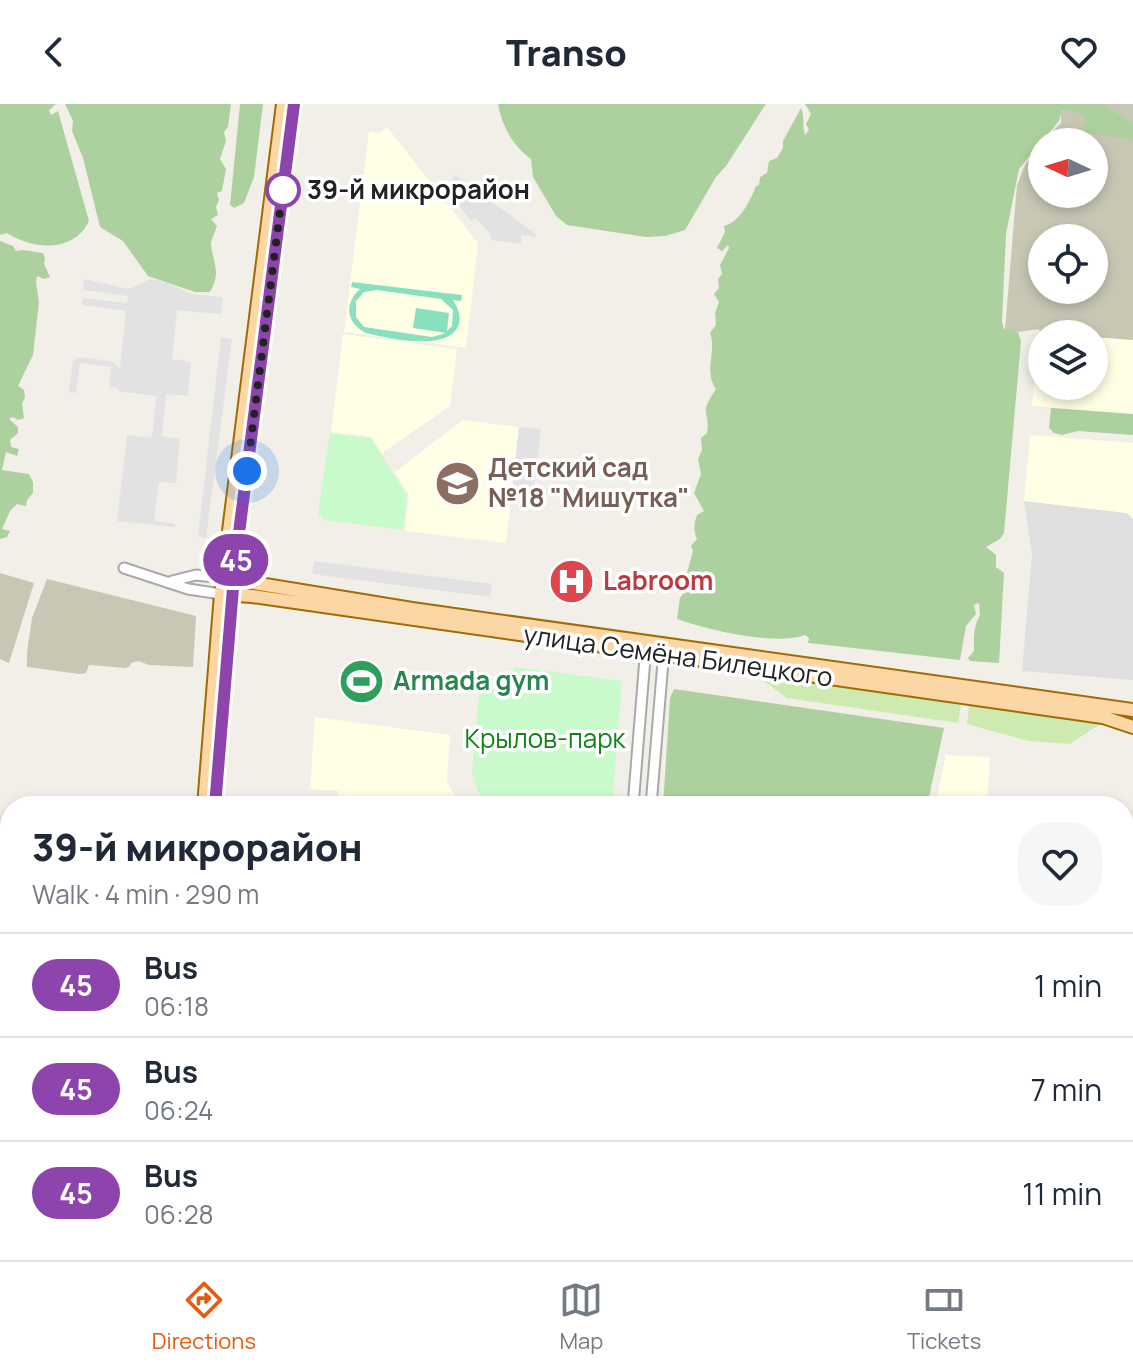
<!DOCTYPE html>
<html lang="en">
<head>
<meta charset="utf-8">
<style>
  body { margin:0; font-family:Manrope,sans-serif; background:#f6f6f7; color:#1f2937; height:100vh; display:flex; flex-direction:column; font-size:30px; white-space:nowrap }
  * { box-sizing:border-box; margin:0 }
  p { font-size:26px; color:#747a83 }
  .icon { flex:none; width:44px; height:44px; fill:none; stroke:currentColor; stroke-width:2; stroke-linecap:round; stroke-linejoin:round }
  .map { position:relative; flex:1; overflow:hidden }
  .sheet { position:absolute; left:0px; top:692px; width:1134px; height:464px; display:flex; flex-direction:column; background:#fff; border-radius:32px 32px 0 0; box-shadow:0 4px 12px #0003 }
  .sheet>* { flex:none }
  .badge { padding:0 16px; border-radius:26px; font-size:28px; line-height:52px }
  .needle { width:52px; rotate:274deg }
  .controls { position:absolute; left:1028px; top:24px; display:grid; gap:16px }
  .controls a { display:grid; place-items:center; width:80px; height:80px; border-radius:50%; background:#fff; box-shadow:0 4px 12px #0003; font-size:40px }
  .you { position:absolute; width:40px; height:40px; margin:-20px; border:6px solid #fff; border-radius:50%; background:#1a73e8; box-shadow:0 0 0 12px #1a73e833 }
  .map>.badge { position:absolute; translate:-50% -50%; box-shadow:0 0 0 4px #fff }
  .round { display:grid; place-items:center; flex:none; width:84px; height:84px; border-radius:32px; background:#f6f6f7 }
  .overview { display:flex; align-items:center; justify-content:space-between; height:136px; padding:0 32px }
  h1 { font-size:38px; font-weight:800; line-height:60px }
  ul { padding:0; list-style:none }
  li { display:flex; align-items:center; gap:24px; height:104px; padding:0 32px; border-top:2px solid #e0e1e3 }
  li div { flex:1 }
  li b { display:block; font-size:30px }
  li em { font-style:normal }
  li .badge { min-width:88px; font-weight:700; text-align:center }
  header { display:flex; justify-content:space-between; align-items:center; height:104px; padding:0 32px; background:#fff; font-size:36px; font-weight:800 }
  .menu { display:flex; justify-content:space-around; align-items:center; height:112px; border-top:2px solid #e0e1e3; background:#fff; font-size:22px; color:#747a83 }
  .menu a { display:grid; justify-items:center; gap:4px }
  .menu .current { color:#ea580c }
  .map>svg:first-child { display:block }
  .residential { fill:#e0dfdf }
  .education { fill:#ffffe5 }
  .construction { fill:#c7c7b4; fill-rule:evenodd }
  .grass { fill:#cdebb0 }
  .forest { fill:#add19e }
  .park { fill:#c8facc }
  .pitch { fill:#88e0be; fill-rule:evenodd }
  .parking { fill:#e2e2e2 }
  .lines { fill:none; stroke-linecap:round; stroke-linejoin:round }
  .minor-casing { stroke:#a9a9a9; stroke-width:13 }
  .major-casing { stroke:#a06b00; stroke-width:16 }
  .minor { stroke:#fff; stroke-width:9 }
  .major { stroke:#fcd6a4; stroke-width:12 }
  .line-casing { stroke:#fff; stroke-width:18 }
  .line { stroke:#8e44ad; stroke-width:12 }
  .walk { stroke:#222; stroke-width:8; stroke-dasharray:0 14.4 }
  .stop-dot { fill:#fff; stroke:#8e44ad; stroke-width:4 }
  .labels { text-anchor:middle; stroke-width:7; stroke-linejoin:round; paint-order:stroke }
  .stop-label { font-size:26px; font-weight:bold; fill:#222; stroke:#fff; text-anchor:start }
  .education-label { font-size:26px; font-weight:bold; fill:#785e54; stroke:#fff; text-anchor:start }
  .health-label { font-size:26px; font-weight:bold; fill:#be3a42; stroke:#fff; text-anchor:start }
  .street-label { font-size:26px; fill:#222; stroke:#fff }
  .leisure-label { font-size:26px; font-weight:bold; fill:#27864d; stroke:#fff; text-anchor:start }
  .park-label { font-size:26px; fill:#0c8416; stroke:#fff }
</style>
</head>
<body>
<header><svg class="icon" aria-label="back" viewBox="0 0 24 24"><path d="M15 5l-7 7 7 7"/></svg>Transo<svg class="icon" aria-label="heart" viewBox="0 0 24 24"><path d="M12 20l-8-8c-3-5 5-10 8-4 3-6 11-1 8 4z"/></svg></header>
<div class="map">
<svg width="1133" height="1156" viewBox="0 0 1133 1156">
  <rect width="100%" height="100%" fill="#f2efe9"/>
  <path class="residential" d="M1024 397 1127 409 1133 415V576L1022 567 1032 450Z
    M10 1067V1146H193L195 1156H0V1068Z"/>
  <path class="education" d="M387 23 478 139 466 244 344 228 369 28 380 29Z
    M1040 229 1052 230H1042V282H1094V233L1133 236V310L1032 302 1038 230Z
    M343 230 457 245 450 302 382 349 371 333 331 328Z
    M463 316 519 323 506 439 405 427 409 391 395 368Z
    M1030 331 1133 339V415L1127 409 1024 397Z
    M315 613 450 631 447 678 461 702H337L338 687 310 685Z
    M946 651 990 653 987 696 1025 699V702H935Z"/>
  <path class="construction" d="M1077 0H1133V236L1094 233V230L1040 229 1039 225 1019 228 1005 226 1017 81 1025 61 1039 41 1061 19V8ZM1042 38H1094V90H1042ZM1042 134H1094V186H1042Z
    M0 469 34 479 9 559 0 555Z
    M47 475 196 512 193 563 149 561 138 557 131 559 130 562 126 564 89 561 86 569 80 570 27 563V548L32 514Z
    M232 1146H391L393 1156H234Z"/>
  <path class="grass" d="M779 573 957 598 961 602 958 619 787 594 760 574Z
    M973 600 1099 618 1100 620 1070 640 1028 637 967 620 969 602Z"/>
  <path class="forest" d="M0 0H56L49 6 51 11 58 7 89 117C74 149 33 146 7 129L0 131Z
    M65 0H231L228 23 224 28 226 37 220 55 226 65 222 87 217 89 219 96 216 103 218 111 211 115 217 122C215 128 211 136 211 141 214 162 221 167 210 188H195L148 172 123 137 100 123 83 54 72 27 73 17Z
    M240 0H263L254 73 244 99 234 104 230 101Z
    M498 0H766L726 62 716 73 685 126 665 132 646 133 567 121 556 112 533 73 531 55C512 41 502 22 498 0Z
    M805 0H1101L1133 19V36L1083 28 1085 14C1078 7 1071 4 1062 7L1059 17 1019 65 1006 130 1002 218 1004 225 1018 228 1021 237 1004 429 1000 435 986 443 996 451V463L1004 469 999 559 970 557 968 554 974 547C974 533 973 523 980 511L979 499 974 501 976 510 966 522 960 556 818 540 808 539 809 534 805 531C774 542 709 526 677 515L680 494 689 481 685 476 693 447 691 442 697 435C693 426 694 419 697 411L704 407 694 389 701 370 698 355 702 346 701 334 707 329C711 306 697 313 716 285 703 266 717 248 710 229L716 221 715 209 719 198 714 190 719 184 718 175 722 170 720 161 729 144 728 141 722 147 717 144 725 128 724 122C740 118 750 97 756 82L759 81 760 73 767 69 769 57 777 54 783 44V37L801 4C805 13 802 21 805 31L809 26 806 20 811 10Z
    M0 137 13 142 16 147 23 146 43 149 45 154 44 160 50 173 44 175 37 172 36 178 39 198 33 251 18 282 24 286 25 294 22 299 24 314 18 316 13 313 9 315 18 323V329L10 336 11 343 19 345 17 352 6 348 2 366 29 370 33 378V389L27 396 26 402 17 400 10 407 2 425 10 427 7 433 0 435Z
    M1051 304 1133 310V331L1078 327 1062 331 1054 329 1049 324Z
    M674 585 944 624 927 702H663L670 594Z
    M8 913 10 1026 0 1027V922Z
    M1133 934V1156H1115L1120 1146H1124V939Z"/>
  <path class="park" d="M330 329 371 334 407 392 403 426 324 416 318 409Z
    M515 563 622 577 612 702H486L476 683 472 668 479 591 488 586H498Z"/>
  <path class="pitch" d="M352 178 462 191 461 197 453 196C458 204 461 211 459 220 450 249 388 234 366 229 346 219 344 199 360 185L351 183ZM377 186 441 195 453 206 452 222 447 227 449 209 416 204 413 224 446 229 432 233 364 223 356 213V197L364 188Z"/>
  <path class="parking" d="M455 71 536 130 535 133 521 131V140L491 136V131L476 114 471 117 451 92 455 88 448 82Z
    M84 175 129 185 150 175 165 178 192 190 223 193 221 210 177 206 172 255 191 258 188 292 166 290 162 332 180 335 176 379 159 378 154 417 175 420V423L117 417 127 331 152 334 156 292 118 287V284L109 283 111 263 80 259 76 289 69 288 73 257 79 253 111 257 120 265 126 207 82 201 83 194 127 199 128 192 83 186Z
    M221 233 232 235 206 434 198 432Z
    M519 323 541 325 532 400 511 397Z
    M314 457 492 480 490 493 312 470Z"/>
  <g class="lines">
    <defs>
      <path id="minor" d="M124 464 188 485 221 490
        M172 477 196 471 223 474
        M633 702 646 542
        M651 702 664 546
        M0 1063 10 1061
        M478 1146 506 1156
        M591 1146 601 1156
        M767 1146 771 1156"/>
      <path id="major" d="M223 474 412 505 1133 606
        M221 490 252 492 1103 613 1133 623
        M204 702 221 490 283 0
        M215 702 235 460 294 0
        M1124 880 1133 855
        M1124 898 1133 896
        M200 1146 201 1156
        M211 1146 212 1156
        M832 1156 843 1146"/>
    </defs>
    <use href="#minor" class="minor-casing"/>
    <use href="#major" class="major-casing"/>
    <use href="#minor" class="minor"/>
    <use href="#major" class="major"/>
  </g>
  <g class="lines">
    <defs>
      <path id="line" d="M215 702 235 460 294 0"/>
    </defs>
    <use href="#line" class="line-casing"/>
    <use href="#line" class="line"/>
    <path class="walk" d="M247 367 284 76 283 86"/>
  </g>
  <defs>
    <symbol id="school-disc" viewBox="-11 -11 22 22"><circle r="9.5" fill="#8d6e63" stroke="#fff"/><path d="M0-5L7-2L0 1L-7-2ZM-4 1L0 2.5L4 1V4Q0 6-4 4Z" fill="#fff"/></symbol>
    <symbol id="hospital-disc" viewBox="-11 -11 22 22"><circle r="9.5" fill="#e0444e" stroke="#fff"/><path d="M-5-5h3v3.5h4V-5h3V5h-3V1.5h-4V5h-3Z" fill="#fff"/></symbol>
    <symbol id="stadium-disc" viewBox="-11 -11 22 22"><circle r="9.5" fill="#2e9e5b" stroke="#fff"/><path d="M0-5a6.5 5 0 1 0 0 10a6.5 5 0 1 0 0-10ZM-3.5-1.8h7v3.6h-7Z" fill="#fff"/></symbol>
  </defs>
  <g fill-rule="evenodd">
    <use href="#school-disc" x="432" y="354" width="51" height="51"/>
    <use href="#hospital-disc" x="546" y="452" width="51" height="51"/>
    <use href="#stadium-disc" x="336" y="552" width="51" height="51"/>
  </g>
  <circle class="stop-dot" cx="283" cy="86" r="16"/>
  <g class="labels">
    <g class="stop-label">
      <text x="307" y="95">39-й микрорайон</text>
    </g>
    <g class="education-label">
      <text x="488" y="373">Детский сад<tspan x="488" dy="30">№18 "Мишутка"</tspan></text>
    </g>
    <g class="health-label">
      <text x="603" y="486">Labroom</text>
    </g>
    <g class="street-label">
      <text transform="translate(678 552) rotate(8)" y="9">улица Семёна Билецкого</text>
    </g>
    <g class="leisure-label">
      <text x="393" y="586">Armada gym</text>
    </g>
    <g class="park-label">
      <text x="545" y="644">Крылов-парк</text>
    </g>
  </g>
</svg>
<div class="controls">
<a><svg class="needle" viewBox="-14 -14 28 28"><path d="M0-13l5 13h-10z" fill="#e53935"/><path d="M0 13l5-13h-10z" fill="#747a83"/></svg></a>
<a><svg class="icon" aria-label="locate" viewBox="0 0 24 24"><circle cx="12" cy="12" r="6"/><path d="M12 2v4M12 18v4M2 12h4M18 12h4"/></svg></a>
<a><svg class="icon" aria-label="layers" viewBox="0 0 24 24"><path d="M12 4l9 5-9 5-9-5zM3 14l9 5 9-5"/></svg></a>
</div>
<div class="you" style="left:247px;top:367px"></div>
<b class="badge" style="left:236px;top:456px;background:#8e44ad;color:#fff">45</b>
<section class="sheet">
<div class="overview"><div><h1>39-й микрорайон</h1><p>Walk · 4 min · 290 m</p></div><a class="round"><svg class="icon" aria-label="heart" viewBox="0 0 24 24"><path d="M12 20l-8-8c-3-5 5-10 8-4 3-6 11-1 8 4z"/></svg></a></div>
<ul>
<li><span class="badge" style="background:#8e44ad;color:#fff">45</span><div><b>Bus</b><p>06:18</p></div><em>1 min</em></li>
<li><span class="badge" style="background:#8e44ad;color:#fff">45</span><div><b>Bus</b><p>06:24</p></div><em>7 min</em></li>
<li><span class="badge" style="background:#8e44ad;color:#fff">45</span><div><b>Bus</b><p>06:28</p></div><em>11 min</em></li>
</ul>
</section>
</div>
<nav class="menu">
<a class="current"><svg class="icon" aria-label="directions" viewBox="0 0 24 24"><path d="M12 3l9 9-9 9-9-9zM9 14v-3h6M13 9l2 2-2 2"/></svg>Directions</a>
<a><svg class="icon" aria-label="map" viewBox="0 0 24 24"><path d="M3 6l6-2 6 2 6-2v14l-6 2-6-2-6 2zM9 4v14M15 6v14"/></svg>Map</a>
<a><svg class="icon" aria-label="tickets" viewBox="0 0 24 24"><path d="M3 7h18v10H3zM15 7v10"/></svg>Tickets</a>
</nav>
</body>
</html>
